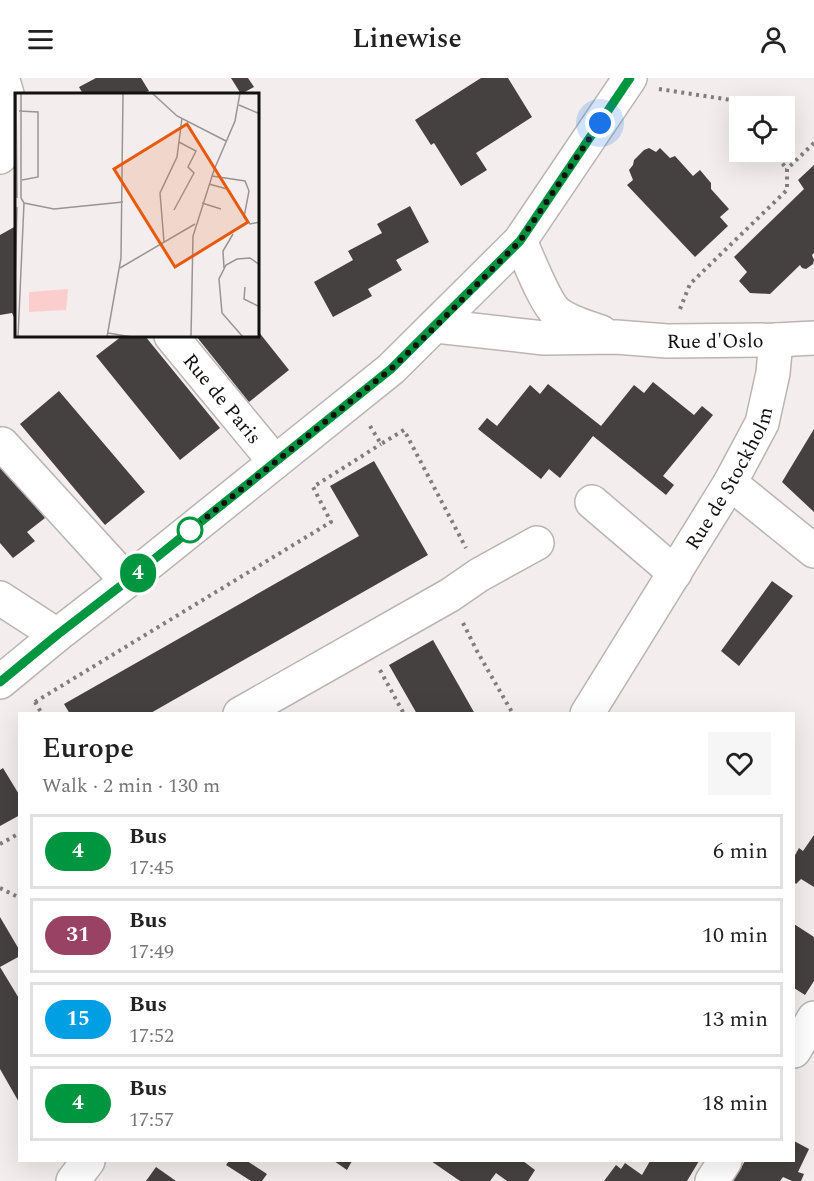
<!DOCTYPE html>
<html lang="en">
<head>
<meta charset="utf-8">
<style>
  body { margin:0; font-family:Spectral,serif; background:#f6f6f6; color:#222; height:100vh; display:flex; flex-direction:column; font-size:22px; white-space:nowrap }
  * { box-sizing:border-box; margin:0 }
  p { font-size:20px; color:#767676 }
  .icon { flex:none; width:33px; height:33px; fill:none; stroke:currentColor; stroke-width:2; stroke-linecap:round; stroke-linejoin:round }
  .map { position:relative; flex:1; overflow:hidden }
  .details { position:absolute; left:18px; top:634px; width:777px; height:450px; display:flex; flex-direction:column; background:#fff; border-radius:0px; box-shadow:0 6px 24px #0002 }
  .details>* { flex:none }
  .badge { padding:0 12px; border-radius:20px; font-size:21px; line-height:39px }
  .controls { position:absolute; left:729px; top:18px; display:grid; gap:12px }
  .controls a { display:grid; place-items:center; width:66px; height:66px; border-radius:0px; background:#fff; box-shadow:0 6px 24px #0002; font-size:30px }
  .you { position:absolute; width:30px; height:30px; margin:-15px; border:4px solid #fff; border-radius:50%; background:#1a73e8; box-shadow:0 0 0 9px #1a73e833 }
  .map>.badge { position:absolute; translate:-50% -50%; box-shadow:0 0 0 3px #fff }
  .round { display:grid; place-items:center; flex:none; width:63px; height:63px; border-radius:0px; background:#f6f6f6 }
  .overview { display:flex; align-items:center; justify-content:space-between; height:102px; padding:0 24px }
  h1 { font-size:28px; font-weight:600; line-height:45px }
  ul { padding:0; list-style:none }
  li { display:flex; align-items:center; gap:18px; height:75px; margin:0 12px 9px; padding:0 12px; border:3px solid #e0e0e0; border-radius:0px }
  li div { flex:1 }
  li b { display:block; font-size:22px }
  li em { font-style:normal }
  li .badge { min-width:66px; font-weight:700; text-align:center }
  header { display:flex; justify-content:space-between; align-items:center; height:78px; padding:0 24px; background:#fff; font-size:27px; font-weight:600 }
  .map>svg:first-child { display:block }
  .building { fill:#464141 }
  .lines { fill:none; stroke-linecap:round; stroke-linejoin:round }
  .minor-casing { stroke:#bab5b4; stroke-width:36 }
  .path { stroke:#817d7d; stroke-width:4; stroke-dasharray:3 4.5; stroke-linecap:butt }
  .minor { stroke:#fff; stroke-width:33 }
  .line-casing { stroke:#fff; stroke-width:14 }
  .line { stroke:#009640; stroke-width:9 }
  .walk { stroke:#131110; stroke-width:6; stroke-dasharray:0 10.8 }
  .stop-dot { fill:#fff; stroke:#009640; stroke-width:3 }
  .labels { text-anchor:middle; stroke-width:6; stroke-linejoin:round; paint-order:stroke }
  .street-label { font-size:20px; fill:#131110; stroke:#f3eded }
  .inset-road { fill:none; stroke:#999595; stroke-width:1.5 }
  .view { fill:#e8590c; fill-opacity:0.15; stroke:#e8590c; stroke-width:3 }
  .inset-edge { fill:none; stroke:#131110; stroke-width:3 }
</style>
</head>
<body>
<header><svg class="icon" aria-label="menu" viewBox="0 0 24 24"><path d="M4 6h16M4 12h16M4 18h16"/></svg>Linewise<svg class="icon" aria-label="person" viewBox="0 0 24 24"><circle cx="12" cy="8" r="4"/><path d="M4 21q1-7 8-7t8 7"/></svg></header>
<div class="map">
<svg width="814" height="1103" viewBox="0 0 814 1103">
  <rect width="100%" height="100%" fill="#f3eded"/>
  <path class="building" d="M96 0H141L149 13 142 16H83L79 9Z
    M231 0H248L254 9 241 16Z
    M481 0H508L532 39 476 75 487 92 461 108 434 65 431 67 415 42Z
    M649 70 656 74 660 70 670 80 675 78 693 98 700 92 711 105V111L729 131 720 139 728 148 695 179 627 107 633 102 629 92 633 87 634 82 644 72Z
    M814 87V175L812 177 814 182 813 186 806 191 802 190 800 187 770 216 750 215 739 203 747 194 734 179 804 111 798 102Z
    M410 128 429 164 396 182 402 192 368 211 372 218 333 239 314 204 353 182 348 173 382 155 377 146Z
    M16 148V239H14L12 235 0 237V157Z
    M258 253 289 292 249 324 196 258H258Z
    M122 258H145L220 350 180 382 96 278Z
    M653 304 694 337 702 328 713 337 663 398 674 407 666 417 593 358 560 400 549 391 541 401 478 351 487 340 497 348 530 307 540 316 548 306 601 348 634 307 644 315Z
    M59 313 145 414 105 447 20 346Z
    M814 351V434L782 404Z
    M374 383 428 477 149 636H70L64 626 359 458 330 408Z
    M0 386 45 440 27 454 35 463 13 480 0 465Z
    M772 503 793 518 739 588 721 573Z
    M433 562 475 636H417L389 587Z
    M3 690 20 718V737L0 748V692Z
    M814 757V809L801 801 796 806 794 804V779L799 770 803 773Z
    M0 839 20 873V878L0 889 20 922V1026L0 991Z
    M794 846 814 859V903L805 917 794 910Z
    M794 1063 809 1071 798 1094 804 1096 801 1103H792L783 1099 780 1103H733L745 1083H794Z
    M229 1083H247L267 1096 262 1103H251L226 1087Z
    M334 1083H352L347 1092Z
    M431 1083H523L535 1092 528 1103H507L496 1095 490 1103H460Z
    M650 1083H699L687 1103H604L616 1087 621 1091 625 1085 642 1097Z
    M156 1089 176 1103H146Z"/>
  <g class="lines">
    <defs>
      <g id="minor">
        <path d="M0 79C15 49 13 31 2 0"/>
        <path d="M520 163C528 180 545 225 557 235 570 245 587 249 601 254"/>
        <path id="s1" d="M436 248 544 260 616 259 667 263 776 262 814 260"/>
        <path id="s2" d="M171 258 275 384"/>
        <path d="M2 366 127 503"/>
        <path d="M730 405 814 473"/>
        <path d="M592 424 675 495"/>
        <path d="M0 520 57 557"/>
        <path d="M0 604 57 557 127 503 391 291 520 163 630 0"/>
        <path d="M240 636 450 517 479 497 537 465"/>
        <path id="s3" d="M587 636 730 405 762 345 773 295 776 262"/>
        <path d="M794 973 814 940"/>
        <path d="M73 1103 88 1083"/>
        <path d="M712 1103 725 1083"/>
      </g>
    </defs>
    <use href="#minor" class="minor-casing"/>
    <path class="path" d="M659 11 731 22 740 33
      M773 74 787 91
      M680 231 690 206 787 112V91L814 65
      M370 348 381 366 404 352 466 470
      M463 545 477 573 513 636
      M380 592 404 636
      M35 624 331 444 313 409 381 366
      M35 624 42 636
      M0 766 20 755
      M0 810 20 820"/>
    <use href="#minor" class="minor"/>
  </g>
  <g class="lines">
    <defs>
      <path id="line" d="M0 604 57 557 127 503 391 291 520 163 630 0"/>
    </defs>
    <use href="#line" class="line-casing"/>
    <use href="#line" class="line"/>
    <path class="walk" d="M190 452 182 459 391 291 436 248 520 163 600 45"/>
  </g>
  <circle class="stop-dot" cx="190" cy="452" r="12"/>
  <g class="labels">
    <g class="street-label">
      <text dy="7" stroke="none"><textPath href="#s1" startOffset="280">Rue d'Oslo</textPath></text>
      <text dy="7" stroke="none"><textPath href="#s2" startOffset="81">Rue de Paris</textPath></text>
      <text dy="7" stroke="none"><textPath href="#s3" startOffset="276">Rue de Stockholm</textPath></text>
    </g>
  </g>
  <g transform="translate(15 15)">
    <rect width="244" height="244" fill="#f3eded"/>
    <path d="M53 196 51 217 14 219V199Z" fill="#fbcecd"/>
    <path class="inset-road" d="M1 0 2 105M137 0 162 23 211 48M224 12 245 21M4 18 23 19V84L7 87M197 83 230 88 234 98 229 124 235 131 245 129M194 91 212 96M6 105V0M9 110 39 116 108 109M187 110 206 116M159 117 179 80 173 74 181 58 164 49M149 149 145 100 162 64 167 25M105 175 180 131M209 175 208 158 218 141M0 189 2 114M230 194 229 206 245 214M93 240 117 244M3 244 9 110 6 105M92 244 106 165 108 0M176 244 178 143 199 77 220 28 225 0M228 244 207 220 204 186 211 172 222 166 235 165 245 172"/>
    <path class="view" d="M172 31 233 129 160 174 99 76Z"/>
    <rect width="244" height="244" class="inset-edge"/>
  </g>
</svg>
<div class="controls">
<a><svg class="icon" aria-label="locate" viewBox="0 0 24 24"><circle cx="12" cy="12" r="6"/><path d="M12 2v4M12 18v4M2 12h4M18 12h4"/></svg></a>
</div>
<div class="you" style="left:600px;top:45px"></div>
<b class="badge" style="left:138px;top:495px;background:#009640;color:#fff">4</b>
<section class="details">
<div class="overview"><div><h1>Europe</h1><p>Walk · 2 min · 130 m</p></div><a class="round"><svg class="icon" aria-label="heart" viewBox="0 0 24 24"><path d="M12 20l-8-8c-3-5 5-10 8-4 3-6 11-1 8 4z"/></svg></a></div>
<ul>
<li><span class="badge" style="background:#009640;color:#fff">4</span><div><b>Bus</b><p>17:45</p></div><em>6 min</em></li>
<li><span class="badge" style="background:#994263;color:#fff">31</span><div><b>Bus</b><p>17:49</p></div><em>10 min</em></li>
<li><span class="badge" style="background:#009fe3;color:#fff">15</span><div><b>Bus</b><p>17:52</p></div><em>13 min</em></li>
<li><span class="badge" style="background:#009640;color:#fff">4</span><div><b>Bus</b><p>17:57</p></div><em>18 min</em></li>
</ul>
</section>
</div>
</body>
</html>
